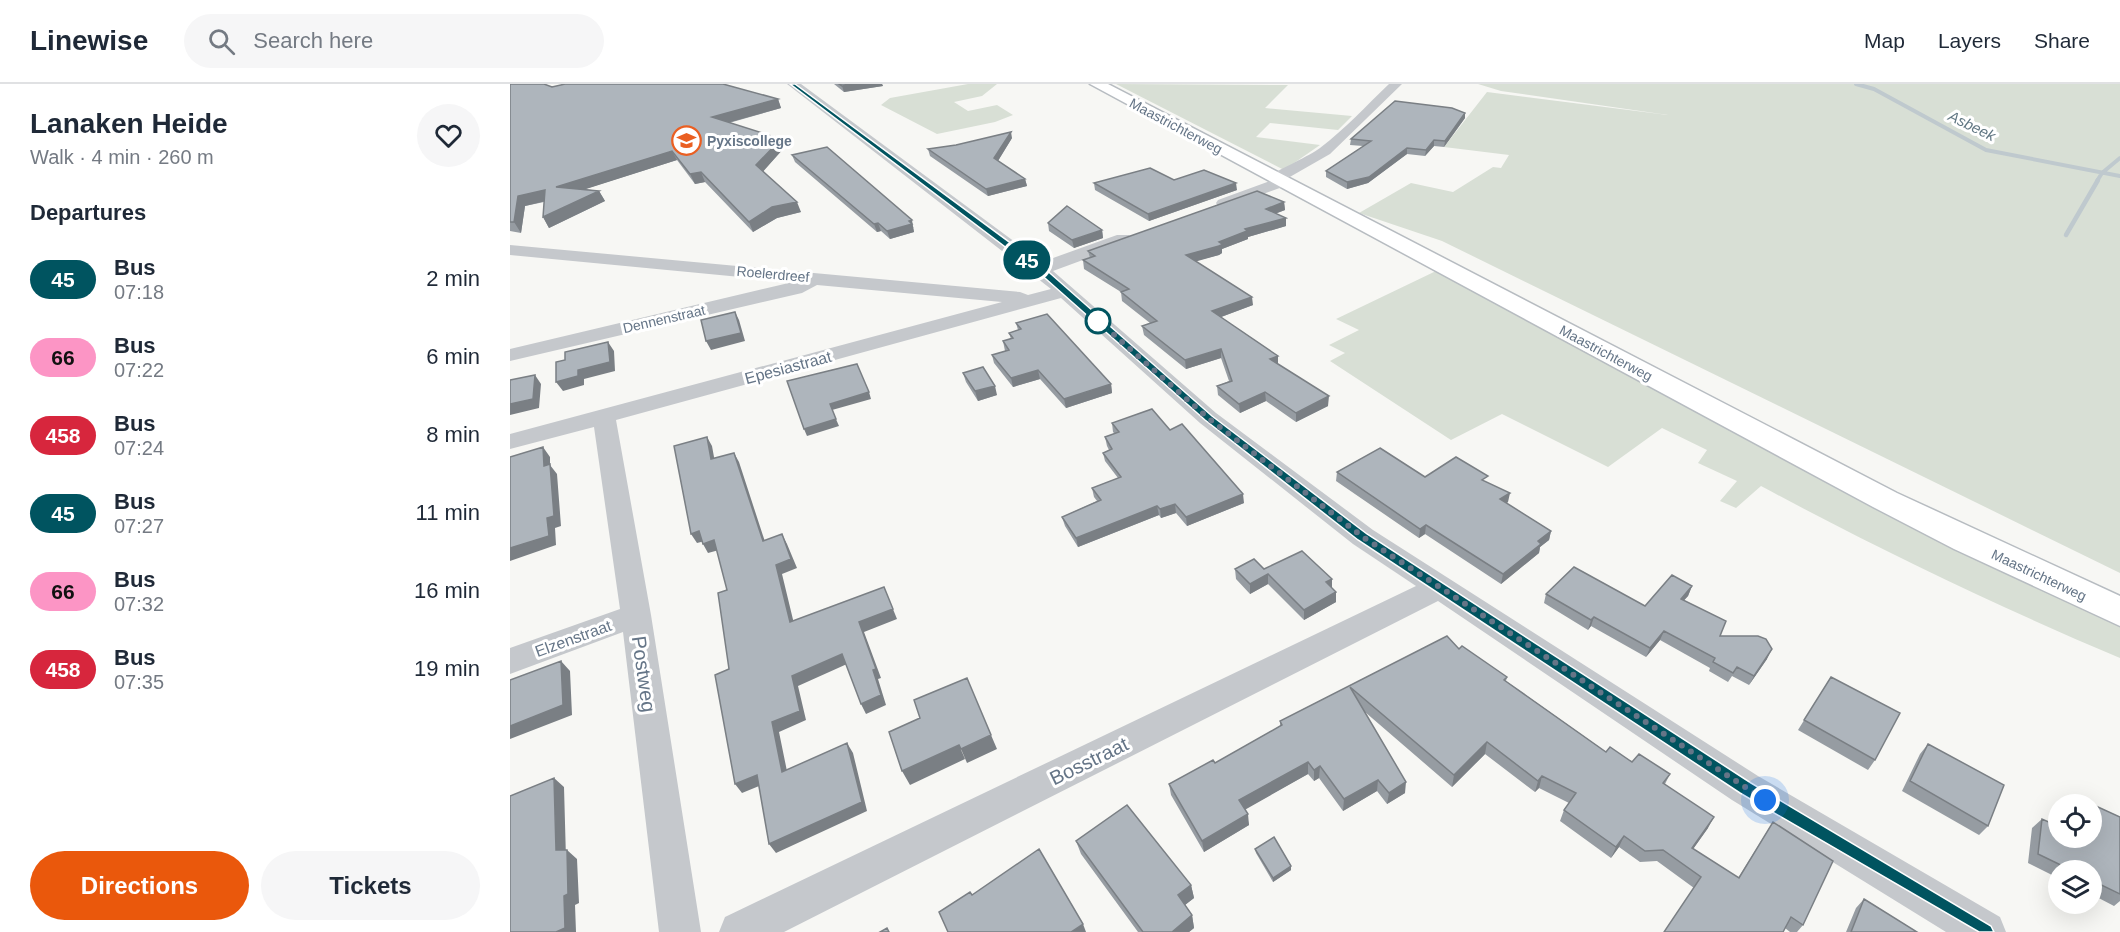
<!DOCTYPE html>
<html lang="en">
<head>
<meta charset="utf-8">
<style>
  body { margin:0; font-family:Helvetica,sans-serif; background:#f6f6f7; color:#1f2937; height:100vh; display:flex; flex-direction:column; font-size:22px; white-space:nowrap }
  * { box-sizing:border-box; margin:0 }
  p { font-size:20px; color:#747a83 }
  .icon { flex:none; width:33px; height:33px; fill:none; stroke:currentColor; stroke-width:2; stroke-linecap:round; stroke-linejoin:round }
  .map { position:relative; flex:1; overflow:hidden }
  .panel { display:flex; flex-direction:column; background:#fff; width:510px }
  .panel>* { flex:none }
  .badge { padding:0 12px; border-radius:20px; font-size:21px; line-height:39px }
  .fabs { position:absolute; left:1538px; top:710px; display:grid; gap:12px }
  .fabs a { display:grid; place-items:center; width:54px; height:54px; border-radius:50%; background:#fff; box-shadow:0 6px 24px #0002; font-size:30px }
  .you { position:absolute; width:30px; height:30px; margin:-15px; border:4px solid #fff; border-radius:50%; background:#1a73e8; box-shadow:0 0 0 9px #1a73e833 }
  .map>.badge { position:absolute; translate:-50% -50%; box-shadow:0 0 0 3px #fff }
  h2 { padding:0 30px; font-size:22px; line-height:54px }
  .round { display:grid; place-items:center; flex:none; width:63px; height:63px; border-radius:32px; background:#f6f6f7 }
  .overview { display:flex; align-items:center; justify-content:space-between; height:102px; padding:0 30px }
  h1 { font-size:28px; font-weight:700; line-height:45px }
  .cta { display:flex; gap:12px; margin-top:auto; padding:12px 30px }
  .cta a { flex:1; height:69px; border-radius:36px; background:#ea580c; color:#fff; font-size:24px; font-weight:700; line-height:69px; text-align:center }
  .cta a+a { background:#f6f6f7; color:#1f2937 }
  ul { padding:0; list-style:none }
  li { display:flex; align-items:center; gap:18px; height:78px; padding:0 30px }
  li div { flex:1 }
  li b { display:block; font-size:22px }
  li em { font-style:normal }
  li .badge { min-width:66px; font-weight:700; text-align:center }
  header { display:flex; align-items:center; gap:36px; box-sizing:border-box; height:84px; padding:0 30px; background:#fff; border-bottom:2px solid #e0e1e3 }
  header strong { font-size:28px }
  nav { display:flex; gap:33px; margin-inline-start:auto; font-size:21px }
  .search { width:420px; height:54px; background:#f6f6f7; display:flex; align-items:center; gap:15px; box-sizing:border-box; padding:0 21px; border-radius:33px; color:#747a83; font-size:22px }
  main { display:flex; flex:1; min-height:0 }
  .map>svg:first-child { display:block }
  .green { fill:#d8dfd5 }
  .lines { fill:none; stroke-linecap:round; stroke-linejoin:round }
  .stream-far1 { stroke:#bfc9ce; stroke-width:4 }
  .stream { stroke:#bfc9ce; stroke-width:4.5 }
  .secondary-casing { stroke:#b7bcc1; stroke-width:3 }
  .minor { fill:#c5c8cc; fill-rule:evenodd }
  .secondary { fill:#fff; fill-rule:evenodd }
  .wall { fill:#969ca2 }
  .shaded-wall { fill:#7a7f84 }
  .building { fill:#aeb5bc; stroke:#7a7f84; stroke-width:1.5 }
  .line { fill:#005460; stroke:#fff; stroke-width:1.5 }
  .walk { stroke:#657587; stroke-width:6; stroke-dasharray:0 10.8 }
  .stop-dot { fill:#fff; stroke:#005460; stroke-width:3 }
  .labels { text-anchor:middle; stroke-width:6; stroke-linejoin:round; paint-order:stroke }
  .far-street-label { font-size:14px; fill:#657587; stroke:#fff }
  .far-poi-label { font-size:14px; font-weight:bold; fill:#657587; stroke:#fff; text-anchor:start }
  .far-water-label { font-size:15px; font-style:italic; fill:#617783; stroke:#fff }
  .street-label { font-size:16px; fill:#657587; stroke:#fff }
  .near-street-label { font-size:20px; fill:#657587; stroke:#fff }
</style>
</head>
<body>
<header>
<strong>Linewise</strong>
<div class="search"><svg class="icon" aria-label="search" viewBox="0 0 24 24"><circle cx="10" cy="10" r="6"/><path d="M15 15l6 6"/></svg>Search here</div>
<nav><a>Map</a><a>Layers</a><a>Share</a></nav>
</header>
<main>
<section class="panel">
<div class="overview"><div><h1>Lanaken Heide</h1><p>Walk · 4 min · 260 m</p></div><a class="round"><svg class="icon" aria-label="heart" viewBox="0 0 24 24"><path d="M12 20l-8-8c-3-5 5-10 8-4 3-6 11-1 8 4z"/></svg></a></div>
<h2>Departures</h2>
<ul>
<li><span class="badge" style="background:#005460;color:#fff">45</span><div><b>Bus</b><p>07:18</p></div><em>2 min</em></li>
<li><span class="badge" style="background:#fc95c5;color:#111">66</span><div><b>Bus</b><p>07:22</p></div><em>6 min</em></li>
<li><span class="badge" style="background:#d7263d;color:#fff">458</span><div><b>Bus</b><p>07:24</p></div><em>8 min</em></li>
<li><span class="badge" style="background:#005460;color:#fff">45</span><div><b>Bus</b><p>07:27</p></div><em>11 min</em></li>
<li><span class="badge" style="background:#fc95c5;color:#111">66</span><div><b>Bus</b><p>07:32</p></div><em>16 min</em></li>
<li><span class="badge" style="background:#d7263d;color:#fff">458</span><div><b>Bus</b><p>07:35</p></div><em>19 min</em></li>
</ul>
<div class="cta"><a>Directions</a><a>Tickets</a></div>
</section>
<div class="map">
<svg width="1610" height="848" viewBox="0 0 1610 848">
  <rect width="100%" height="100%" fill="#f7f7f4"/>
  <path class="green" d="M458 0H487L472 12 444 18 458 27 487 21 503 31 485 38 427 50 371 21 380 14Z
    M606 0 778 1 755 24 842 32 828 46 760 39 746 53 810 61 774 86Z
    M968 0H1610V489L932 157 849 129 901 99 943 108 983 83 991 84 999 71 934 63 977 8 1158 31 991 7Z
    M926 187C1151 310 1377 432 1610 540V574C1487 522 1368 465 1251 402L1226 424 1210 417 1227 397 1188 379 1197 366 1152 344 1098 383 992 330 941 356 820 277 835 269 819 261 849 246 826 235Z"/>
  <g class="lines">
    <path class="stream-far1" d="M1346 0 1364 5 1476 66 1610 92
      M1587 97 1592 89 1610 74"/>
    <path class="stream" d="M1556 151 1588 96"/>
    <defs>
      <path id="secondary" d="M580 0H598L1387 409 1610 512V542L1444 465 1363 423Z"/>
    </defs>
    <use href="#secondary" class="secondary-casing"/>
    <path class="minor" d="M277 0H291L532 178 607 151H619L622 155 619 159 543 187 706 329 863 446 1248 692 1490 833 1496 848H1436L1222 716 928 517 274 848H209L215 833 906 502 843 460 690 339 551 214 106 336 141 531 191 848H149L113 548 0 590V564L110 525 84 343 0 365V350L492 218 307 201 292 209 0 277V265L283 198 0 171V161L510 208 518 211 541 205Z
      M879 0H892L820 70 778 94 781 98 778 101 720 122H708L706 119 708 116 760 97 757 94C763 88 798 73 810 64 835 45 856 22 879 0Z"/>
    <use href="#secondary" class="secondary"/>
  </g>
  <path class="wall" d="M0 0 268 15 271 24 219 39 274 64 253 87 291 128 267 134 243 148 195 98 185 100 167 76 75 105 89 107 95 117 39 144 33 133 34 118 15 122 11 149 0 147Z
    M324 0H372L373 2 334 8Z
    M955 34 934 63 924 62 915 72 897 70 858 99 837 105 816 93V87L853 62 840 61 841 55Z
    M502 54 488 77 515 95 517 102 478 112 420 72 418 65Z
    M282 71 404 144H403L404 148 380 155 371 147 367 148 285 78Z
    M664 96 727 106 639 137 585 106 584 99Z
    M774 118 775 126 765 130 776 142 738 153V155L712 165V169L709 171 685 177 743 221 711 233 768 272V280L818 322 786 338 756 317 730 329 708 311 707 302 719 297 711 274 676 285 634 251 632 242 640 239 612 217 611 208 574 185 573 176 580 174 578 167Z
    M538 139 592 146 593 154 564 164 539 147Z
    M506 239 601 300 602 309 556 324 530 295 503 303 484 279 482 271 495 267 493 257 501 255 499 249 508 246Z
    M453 289 487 311 468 317 456 298Z
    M602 339 660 346 734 419 677 442 666 429 651 434 649 431 568 463 555 442 552 433 587 417 584 413 582 404 608 394 595 377 593 369 599 366 597 362 595 353 605 350 603 348Z
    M827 388 977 398 998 418 996 419 1041 447 1039 456 1030 463 1029 469 991 500 915 450 909 454 826 397Z
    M725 485H754L822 504 826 518 794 536 758 500 740 510 726 495Z
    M1182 502 1178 512 1174 516 1210 552 1257 575 1239 601 1222 592 1218 598 1199 587 1200 584 1150 556 1136 573 1081 542 1078 546 1034 519 1036 510 1135 522Z
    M937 552 949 565 997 593 996 597 1096 668 1160 690 1155 700 1198 744 1183 765 1228 794 1263 738 1293 841 1287 848H1280L1275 844 1184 804 1147 777 1130 778 1109 763 1101 774 1050 737 1054 726 1059 719 1029 704 1025 708 975 670 942 703 855 628 895 709 877 720 867 707 833 727 809 694 804 697 798 690 735 725 739 741 694 768 661 711 659 700 705 679 770 642V637Z
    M1321 593 1365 676 1358 686 1288 646Z
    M1418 660 1478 742 1469 751 1392 707 1410 670Z
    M1564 712 1610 733V817L1604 822 1581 810V786H1548V794L1518 779 1522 744 1532 735 1548 753H1581V720H1555Z
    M566 757 681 801 684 814 675 821 682 831 684 844 679 848H628L571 770Z
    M745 765 781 786 763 798 746 769Z
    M1354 815 1407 848H1336L1346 824Z"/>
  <path class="shaded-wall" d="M346 0H372L373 2 334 8 332 2Z
    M268 15 271 24 206 42 202 33Z
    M955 29V34L934 63 935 57Z
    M501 48 502 54 486 80 484 74Z
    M271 55 274 64 250 91 246 81Z
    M924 56V62L915 72 916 66Z
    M897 64V70L858 99 837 105V98Z
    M162 67 167 76 51 113 46 103Z
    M191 88 195 98 185 100 180 90Z
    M515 95 517 102 478 112 476 105Z
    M726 99 727 106 639 137 638 130Z
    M35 106 40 116 15 122 11 149 4 138 8 112Z
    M89 107 95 117 39 144 33 133Z
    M287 118 291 128 267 134 243 148 239 138 262 123Z
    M774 118 775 126 756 133V125Z
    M776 134V142L738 153V155L712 165V169L709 171 677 180 676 171 709 158 735 145Z
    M402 136 404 148 380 155 377 147Z
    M368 139 371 147 367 148 364 140Z
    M592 146 593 154 564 164 562 156Z
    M742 213 743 221 703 236 702 227Z
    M225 228 229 236 235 257 201 266 196 257Z
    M98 258 104 267 105 287 74 295V301L53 307 46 298 68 286Z
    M711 265V274L676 285 675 276Z
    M768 272V282L760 275Z
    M528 286 530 295 503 303 501 294Z
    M25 291 31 300 29 324 0 331V320Z
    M601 300 602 309 556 324 554 315Z
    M485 302 487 311 468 317 465 307Z
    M359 308 361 315 322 326 329 342 297 352 294 345 320 320Z
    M755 308 756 317 730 329 729 320Z
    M819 312 818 322 786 338V329Z
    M197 353 202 362 206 384 201 375Z
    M33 363 40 373V381L47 390 51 442 45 444 46 461 0 477V464L34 382Z
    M224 369 229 378 258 467 253 457Z
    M1000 409 998 418 988 425 990 415Z
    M733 410 734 419 677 442 676 433Z
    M665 420 666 429 651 434 650 425Z
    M647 422 649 431 568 463 566 454Z
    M916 441 915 450 909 454 910 445Z
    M189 447 195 457 187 459 181 450Z
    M1041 447 1039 456 1030 463 1029 469 991 500 993 490 1028 457Z
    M272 450 277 460 287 484 272 490 286 548 280 538 266 481Z
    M204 456 209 466 198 469 193 460Z
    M758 490V500L740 510V500Z
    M822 495V505L816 498Z
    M1182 502 1178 512 1167 524 1171 515Z
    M374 503 387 535 354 548 371 594 368 595 376 621 356 630 351 620 363 586 349 538Z
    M826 508V518L794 536V526Z
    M1084 533 1081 542 1078 546 1081 536Z
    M1154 547 1150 556 1136 573 1140 564Z
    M1262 565 1257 575 1239 601 1244 592Z
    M332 570 337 580 288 602 296 636 269 648 279 697 272 688 262 638 282 592Z
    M51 577 60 587 62 631 0 655V642Z
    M481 651 487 665 457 679 451 665Z
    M977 658 975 670 942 703 944 691Z
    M337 659 343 669 357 727 266 769 259 760Z
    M449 661 455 675 400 701 392 687Z
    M798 678V690L731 728 729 716Z
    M810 682 809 694 804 697V686Z
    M247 691 254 700 232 709 225 700Z
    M1032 692 1029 704 1025 708 1028 697Z
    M44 694 54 703 56 775 46 766Z
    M868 696 867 707 833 727 834 715Z
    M896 698 895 709 877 720 879 709Z
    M738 730 739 741 694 768 692 757Z
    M1204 733 1198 744 1176 775 1182 764Z
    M1114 752 1109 763 1101 774 1106 763Z
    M57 766 67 775 69 819 65 821 66 848H46L54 812Z
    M781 782V786L763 798V794Z
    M681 801 684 814 671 824 668 811Z
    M682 831 684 844 679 848H662Z
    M573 840 576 848H561Z"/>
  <path class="building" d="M0 0H34L42 3 55 0H213L268 15 202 33 271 55 246 81 287 118 262 123 239 138 191 88 180 90 162 67 46 103 89 107 33 133 35 106 8 112 4 138H0Z
    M329 0H346L332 2Z
    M885 17 942 24 955 29 935 57 924 56 916 66 897 64 859 93 837 98 816 87 861 57 841 55Z
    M501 48 484 74 515 95 476 105 418 65 446 61Z
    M317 63 402 136 399 137 402 140 377 147 368 139 364 140 282 71Z
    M640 84 664 96 694 86 726 99 638 130 584 99Z
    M747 107 774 118 756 125 776 134 735 145 737 147 709 158 712 160 709 162 676 171 742 213 702 227 768 272 760 275 819 312 786 329 755 308 729 320 707 302 722 297 711 265 675 276 632 242 647 237 611 208 619 205 573 176 585 172 578 167Z
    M557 122 592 146 562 156 538 139Z
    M225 228 231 249 196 257 191 236Z
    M537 230 601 300 554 315 528 286 501 294 482 271 499 266 493 257 503 254 499 249 511 245 506 239Z
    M98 258 100 278 68 286V292L46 298V278L55 276V268Z
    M347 280 359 308 320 320 326 335 294 345 277 297Z
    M473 283 485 302 465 307 453 289Z
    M25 291 23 315 0 320V296Z
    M642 325 660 346 672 340 733 410 676 433 665 420 650 425 647 422 566 454 552 433 591 416 582 404 611 393 593 369 602 365 595 353 609 348 602 339Z
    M197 353 201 375 224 369 253 457 272 450 281 475 266 481 280 538 374 503 383 525 349 538 366 585 363 586 371 611 351 620 332 570 282 592 290 627 262 638 272 688 337 659 352 718 259 760 247 691 225 700 205 591 219 585 208 509 217 506 204 456 193 460 189 447 181 450 164 362Z
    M33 363 34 382 40 380 44 432 37 434 39 452 0 464V373Z
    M870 364 915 393 946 373 978 392 972 396 1000 409 990 415 1041 447 1028 457 1031 460 993 490 916 441 910 445 827 388Z
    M792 467 822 495 816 498 826 508 794 526 758 490 740 500 725 485 744 475 754 485Z
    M1064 483 1135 522 1162 491 1182 502 1171 515 1216 537 1210 552H1248L1256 555 1262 565 1244 592 1227 583 1223 589 1203 578 1205 574 1154 547 1140 564 1084 533 1081 536 1036 510Z
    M937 552 949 565 952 562 997 593 994 596 1096 668 1100 663 1122 678 1129 670 1160 690 1153 699 1204 733 1182 764 1229 794 1263 738 1323 777 1293 841 1281 833 1273 848H1154L1191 793 1153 766 1135 767 1114 752 1106 763 1054 726 1066 709 1032 692 1028 697 977 658 944 691 840 603 896 698 879 709 868 696 834 715 810 682 804 686 798 678 729 716 738 730 692 757 659 700 703 676 705 679 772 641 770 637Z
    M51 577 53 621 0 642V596Z
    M1321 593 1390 629 1365 676 1294 636Z
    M457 594 481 651 451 665 449 661 392 687 379 648 410 634 404 616Z
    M1418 660 1494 701 1478 742 1400 697Z
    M44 694 46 766H57L58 810 54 812 55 844 46 848H0V712Z
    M1564 712 1610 733V810L1581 796V786H1561L1528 770 1532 735 1548 742V753H1581V720H1563Z
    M617 721 681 801 668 811 682 831 662 848H633L566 757Z
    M764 753 781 782 763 794 745 765Z
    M529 765 573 840 561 848H438L429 828 460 808 462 811Z
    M1354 815 1407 848H1341Z
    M377 844 379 848H370Z"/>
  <path class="line" d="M280 0H285L533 183 702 332 857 450 1241 699 1481 842 1484 848H1469L1230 709 848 456 695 336 527 187Z"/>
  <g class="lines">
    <path class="walk" d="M588 237 584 233 698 334 853 453 1255 716"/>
  </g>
  <defs>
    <symbol id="school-ring" viewBox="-11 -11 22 22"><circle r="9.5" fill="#fff" stroke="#ea5f22" stroke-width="1.5"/><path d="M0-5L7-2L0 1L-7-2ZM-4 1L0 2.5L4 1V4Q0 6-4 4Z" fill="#ea5f22"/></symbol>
  </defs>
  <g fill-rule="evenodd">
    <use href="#school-ring" x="160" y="40" width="33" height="33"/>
  </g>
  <circle class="stop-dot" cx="588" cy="237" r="12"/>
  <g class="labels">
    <g class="far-street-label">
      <text transform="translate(666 42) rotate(28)" y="5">Maastrichterweg</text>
      <text transform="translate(263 190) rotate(5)" y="5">Roelerdreef</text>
      <text transform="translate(154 235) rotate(-13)" y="5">Dennenstraat</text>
      <text transform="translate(1096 269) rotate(28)" y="5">Maastrichterweg</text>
      <text transform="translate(1529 491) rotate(25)" y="5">Maastrichterweg</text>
    </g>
    <g class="far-poi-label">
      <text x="197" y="62">Pyxiscollege</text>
    </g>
    <g class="far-water-label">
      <text transform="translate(1462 42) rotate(26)" y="5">Asbeek</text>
    </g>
    <g class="street-label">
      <text transform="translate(278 283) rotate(-15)" y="6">Epesiastraat</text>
      <text transform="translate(63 554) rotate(-20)" y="6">Elzenstraat</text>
    </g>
    <g class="near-street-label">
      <text transform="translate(134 590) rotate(82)" y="7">Postweg</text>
      <text transform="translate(579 677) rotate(-26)" y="7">Bosstraat</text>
    </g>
  </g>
</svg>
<div class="fabs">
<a><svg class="icon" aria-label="locate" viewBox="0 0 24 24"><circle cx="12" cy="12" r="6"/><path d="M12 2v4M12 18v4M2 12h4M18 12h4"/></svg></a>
<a><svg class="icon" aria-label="layers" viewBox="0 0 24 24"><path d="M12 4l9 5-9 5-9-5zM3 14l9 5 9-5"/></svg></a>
</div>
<div class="you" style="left:1255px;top:716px"></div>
<b class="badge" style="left:517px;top:176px;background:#005460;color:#fff">45</b>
</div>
</main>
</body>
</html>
